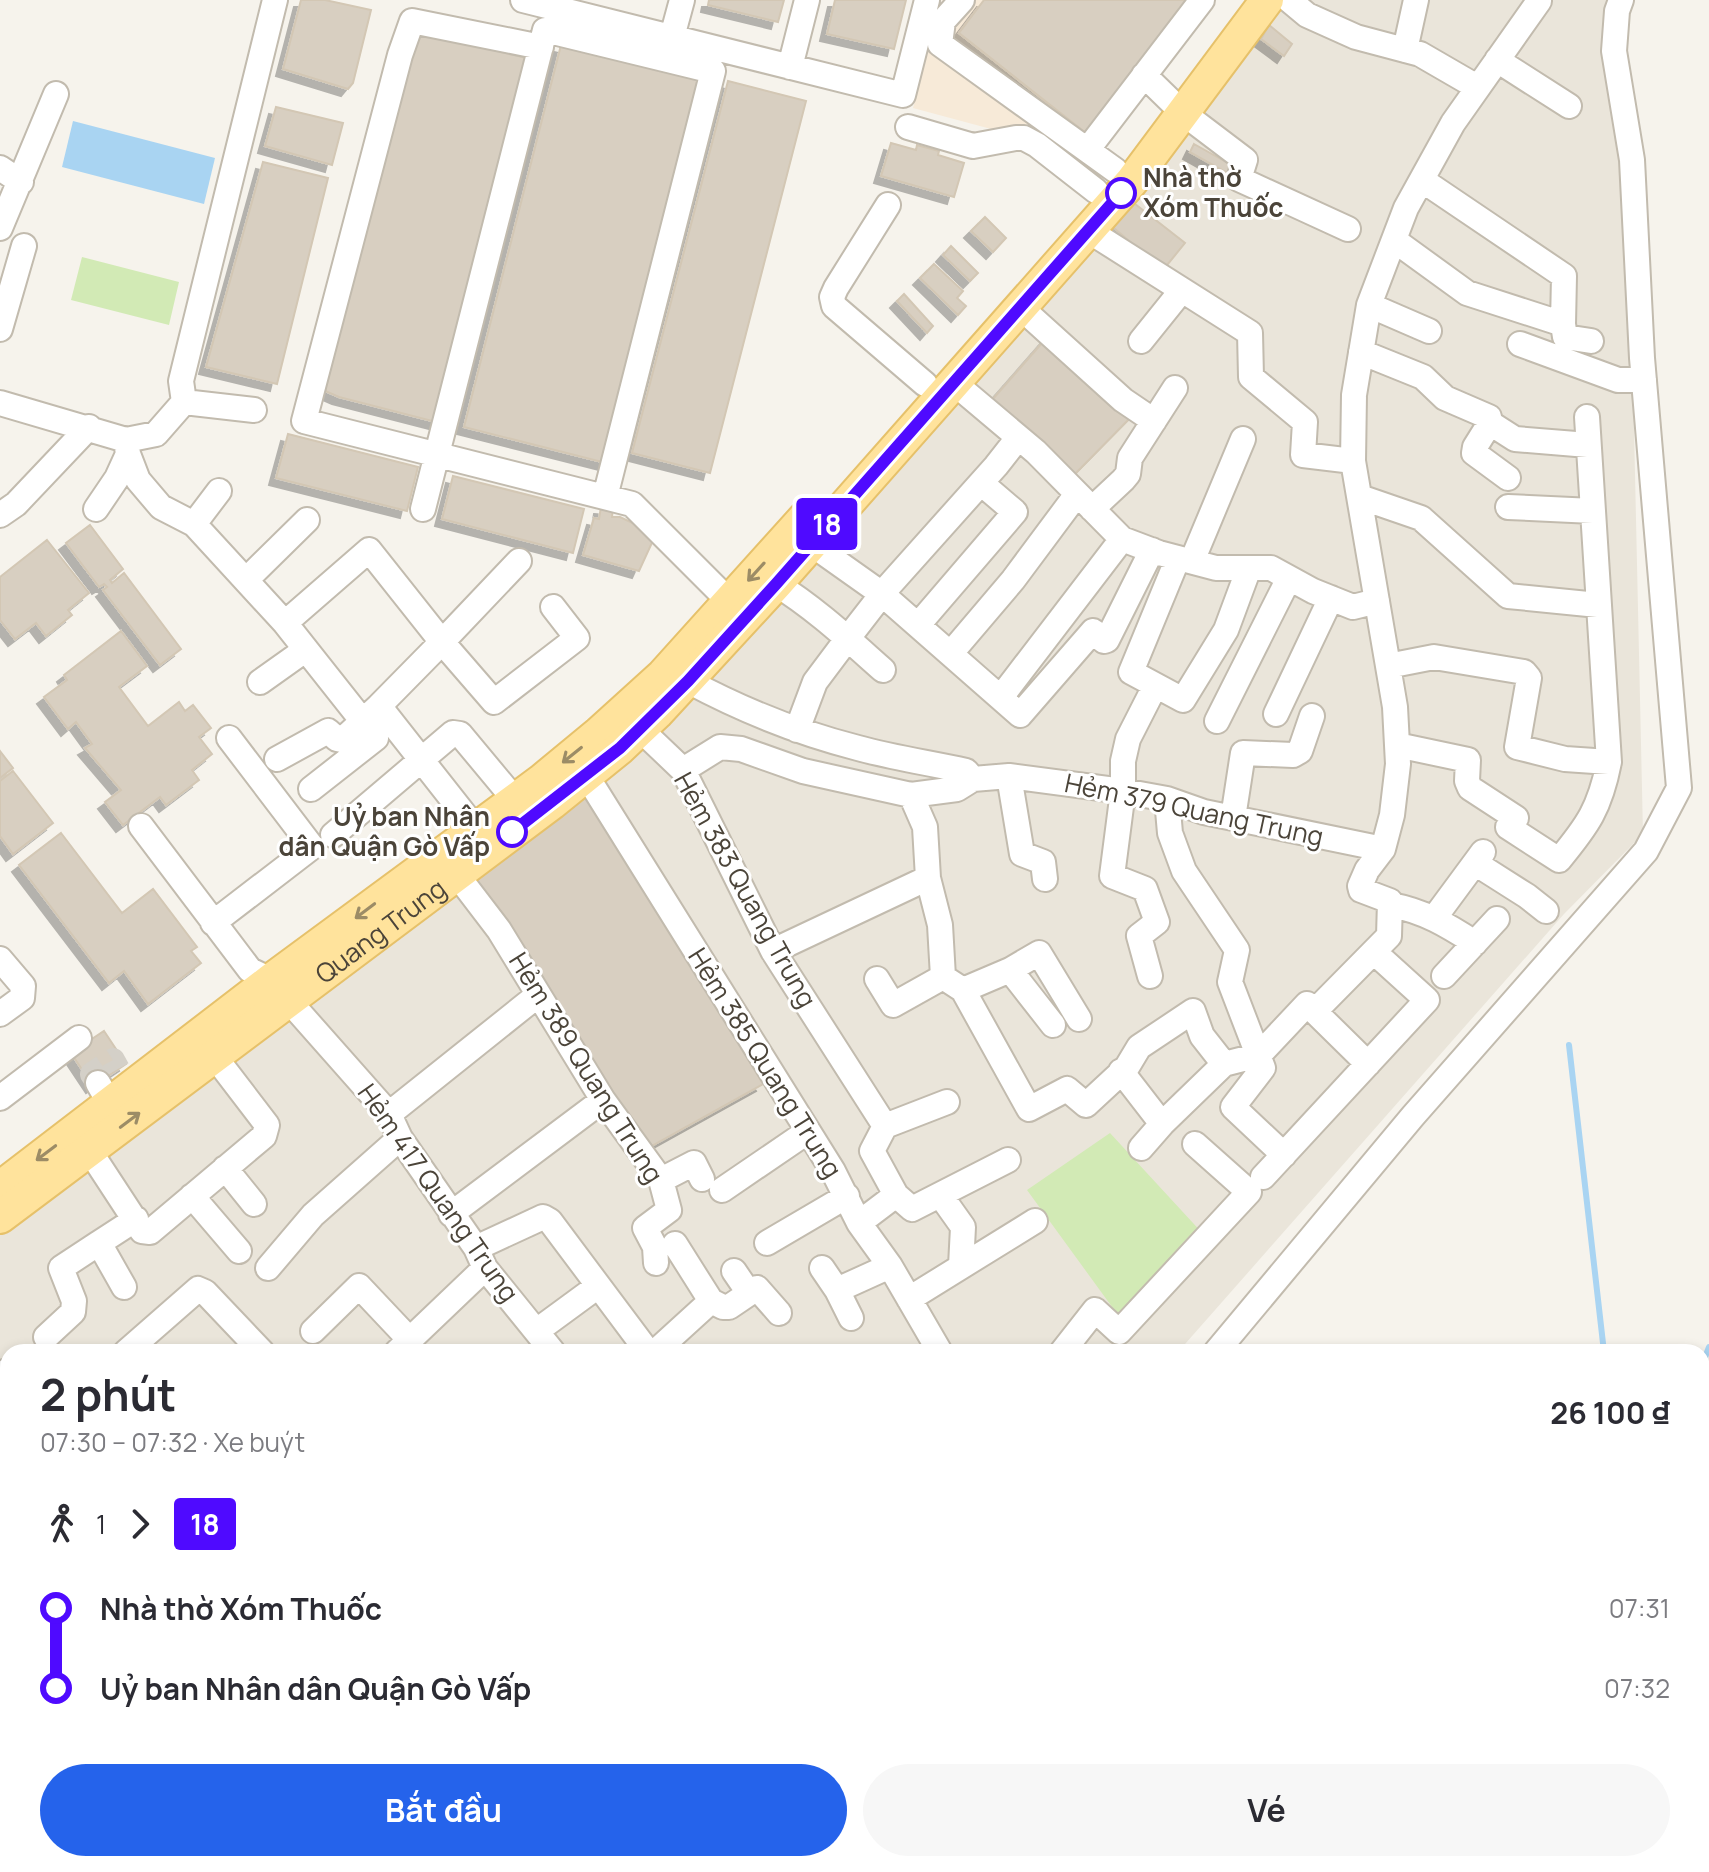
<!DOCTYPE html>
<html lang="vi">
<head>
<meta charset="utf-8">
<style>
  body { margin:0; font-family:Manrope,sans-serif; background:#f7f7f7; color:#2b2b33; height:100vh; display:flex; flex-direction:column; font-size:30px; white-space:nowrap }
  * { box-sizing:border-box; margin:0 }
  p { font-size:26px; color:#7c7c81 }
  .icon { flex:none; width:44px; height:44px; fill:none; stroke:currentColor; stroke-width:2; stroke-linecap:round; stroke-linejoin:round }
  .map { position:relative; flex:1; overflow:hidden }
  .details { position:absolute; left:0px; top:1344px; width:1710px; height:528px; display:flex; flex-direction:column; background:#fff; border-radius:24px 24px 0 0; box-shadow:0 4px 12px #0003 }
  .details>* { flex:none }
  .badge { padding:0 16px; border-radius:6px; font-size:28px; line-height:52px }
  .map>.badge { position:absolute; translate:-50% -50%; box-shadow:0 0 0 4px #fff }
  .legs { display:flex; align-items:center; gap:12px; height:88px; padding:0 40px; font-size:26px }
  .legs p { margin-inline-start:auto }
  .summary { display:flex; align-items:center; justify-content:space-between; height:136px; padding:0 40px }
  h1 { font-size:44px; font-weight:700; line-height:60px }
  .action { display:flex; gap:16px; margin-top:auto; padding:16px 40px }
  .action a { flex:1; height:92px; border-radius:48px; background:#2563eb; color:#fff; font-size:32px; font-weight:700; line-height:92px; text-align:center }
  .action a+a { background:#f7f7f7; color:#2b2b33 }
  ul { padding:0 40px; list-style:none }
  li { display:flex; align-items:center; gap:28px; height:80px; font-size:30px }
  li i { display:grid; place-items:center; width:12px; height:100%; margin:0 10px; background:currentColor }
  li i::after { content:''; width:20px; height:20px; margin:-10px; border:6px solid; border-radius:50%; background:#fff }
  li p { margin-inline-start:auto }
  li:first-child i { background:linear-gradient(#0000 50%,currentColor 0) }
  li:last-child i { background:linear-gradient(currentColor 50%,#0000 0) }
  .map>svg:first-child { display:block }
  .residential { fill:#eae5da }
  .commercial { fill:#f7ead8 }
  .green { fill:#d2eab5 }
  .water { fill:#a9d4f2 }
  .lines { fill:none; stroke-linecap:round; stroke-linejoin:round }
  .stream { stroke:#a9d4f2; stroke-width:6 }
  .building { fill:#d8cfc1; stroke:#d3c7b4; stroke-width:2; filter:url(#shadow) }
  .minor-tunnel { stroke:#d4d0c8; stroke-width:24; stroke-dasharray:24 12; stroke-linecap:butt }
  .minor-casing { stroke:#c2bbae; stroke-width:28 }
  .major-casing { stroke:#e6c16a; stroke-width:36 }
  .minor { stroke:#fff; stroke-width:24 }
  .major { stroke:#ffe39c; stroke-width:32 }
  .oneway { stroke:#9c8c66 }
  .line-1-casing { stroke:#fff; stroke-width:18 }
  .line-1 { stroke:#4f0aff; stroke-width:12 }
  .stop-1-dot { fill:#fff; stroke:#4f0aff; stroke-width:4 }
  .labels { text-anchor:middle; stroke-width:6; stroke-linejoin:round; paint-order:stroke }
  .stop-label { font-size:26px; font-weight:bold; fill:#4b4439; stroke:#fff; text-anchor:start }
  .street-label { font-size:26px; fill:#4b4439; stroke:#fff }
</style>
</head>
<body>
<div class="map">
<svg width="1709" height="1872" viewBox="0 0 1709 1872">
  <defs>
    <filter id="shadow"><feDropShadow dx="-7" dy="7" stdDeviation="0" flood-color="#0004"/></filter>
  </defs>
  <rect width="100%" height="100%" fill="#f6f3ec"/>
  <path class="residential" d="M1266 0H1619L1632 339 1643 834 1564 914 1178 1352H8V1864H964L961 1872H0V1194L776 584Z"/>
  <path class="commercial" d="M942 0H1209L1099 158 913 108Z"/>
  <path class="green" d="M82 257 179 282 169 325 71 300Z
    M1110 1133 1205 1236 1123 1322 1027 1190Z"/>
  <path class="water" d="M73 121 215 158 204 204 62 167Z"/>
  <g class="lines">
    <path class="stream" d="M1569 1045 1604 1352
      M1702 1365 1709 1347
      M1662 1864 1663 1872
      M1172 1872 1184 1864"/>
  </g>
  <path class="building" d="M301 0H325L371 10 353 83 348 89 283 69Z
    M709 0H784L778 22 708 5Z
    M835 0H906L894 49 827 34Z
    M984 0H1198L1091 137 959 33Z
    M1269 25 1292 44 1284 56 1261 39Z
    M416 31 526 58 436 422 339 397 325 391Z
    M561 45 704 78 606 463 464 427Z
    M728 81 806 101 710 473 632 453Z
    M276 107 343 123 332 165 265 146Z
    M891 143 916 150 917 145 939 151 938 155 964 163 954 197 881 176Z
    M1194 144 1244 172 1240 180 1190 152Z
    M263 162 328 178 277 384 206 367Z
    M1121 193 1185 243 1163 270 1101 217Z
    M985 217 1006 238 993 252 971 231Z
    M951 246 978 273 970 281 943 255Z
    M934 264 963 291 957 298 966 306 958 315 920 278Z
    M904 294 933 326 927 333 897 301Z
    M1049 335 1136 412 1071 478 992 400Z
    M288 434 418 467 407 511 276 478Z
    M453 476 584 509 573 553 442 519Z
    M601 507 613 508 612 517H620L656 534 639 571 583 555 594 518 599 519Z
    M90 525 123 569 110 580 112 583 124 573 181 649 160 665 103 590 107 587 104 584 99 587 66 543Z
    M47 540 89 593 68 610 72 615 46 636 36 623 15 639 0 620V577Z
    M121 631 147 666 119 687 148 726 179 702 185 711 193 705 211 728 199 737 212 754 192 770 199 780 166 805 160 797 123 825 105 802 121 790 85 748 92 744 76 722 68 729 44 697 67 680 64 675Z
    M0 751 13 768 0 778Z
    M13 771 53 823 13 854 0 836V781Z
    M587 784 763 1084 648 1148 472 877Z
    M61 833 122 913 153 889 197 947 191 951 201 963 148 1004 124 971 109 983 19 865Z
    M104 1031 126 1064 93 1086 71 1053Z"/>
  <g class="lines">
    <path class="minor-tunnel" d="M98 1083 92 1074 113 1060 118 1069"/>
    <defs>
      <path id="minor" d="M523 0 903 95 927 0
        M962 0 943 21 940 44 1115 170
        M1289 0 1307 15 1356 37 1420 54 1477 87
        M672 37 682 0
        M541 47 412 21 400 55 304 421 632 504 729 601
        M1405 50 1416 0
        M1497 60 1569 106
        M790 67 807 0
        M1144 75 1183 113 1245 160 1239 179 1348 229
        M908 127 973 146 1016 138H1024L1037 145 1096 191
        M1088 149 1202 0
        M0 168 21 182
        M1422 180 1564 276 1563 324
        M888 205 836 288 832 297 834 306 925 384
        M0 228 56 94
        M1089 231 1250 333 1251 377 1305 422 1303 455 1353 461
        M1394 240 1467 293 1563 324 1565 337 1591 341
        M1369 305 1429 331
        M1020 307 1123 400 1154 421
        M0 329 24 246
        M1141 341 1182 290
        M1520 344 1618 380H1644
        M1361 352 1423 377 1445 398 1489 417 1490 423 1475 447 1474 453 1508 478
        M953 382 1036 452 1122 539 1159 553 1216 568H1271L1313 591 1353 607 1377 601
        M0 403 126 440 128 454 138 480 161 507 194 524 285 623 376 738 311 789
        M254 410 184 402 181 381 275 0
        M1490 423 1515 439 1588 445
        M126 440 156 434 184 402
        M1360 497 1421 518 1508 596 1598 605
        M1508 507 1593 511
        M96 509 117 478 128 454
        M423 509 545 30 713 71 605 497
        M1092 509 1123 480 1128 474 1130 458 1175 388
        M0 515 16 504 89 427
        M194 524 219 491
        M810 543 882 594 1020 715 1093 631 1104 641 1107 640 1152 550
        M1178 558 1131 672 1183 700 1226 630 1249 568
        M1192 561 1243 439
        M246 580 307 520
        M776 584C815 608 849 640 883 670
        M285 623 369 550 442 642 519 561
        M918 625 1015 512 981 483
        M951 653 1013 580 1077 494
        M1388 666 1434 657 1524 672 1529 678 1517 747 1565 759 1609 762
        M688 681C742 710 799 733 858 748 894 758 930 763 966 771L973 779 1009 776 1123 791 1167 799 1204 812 1383 849
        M260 682 305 650
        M1001 697 1122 539
        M379 706 442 642 494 702 577 638 553 607
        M1276 714 1331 598
        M1217 721 1289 578
        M640 729 683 770 773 951 885 1126 872 1151 896 1195 912 1209 1008 1160
        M797 730 815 682 848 638 886 589 996 466 1018 438
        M1397 745 1468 760 1467 781 1470 788 1516 818 1508 827 1559 860C1588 825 1600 808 1609 762L1587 417
        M277 759 328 731 337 739 342 740 379 706 475 828
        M683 770 720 747 741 749 803 771 911 795 957 789 973 779
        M586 775 833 1171 859 1223 890 1266 940 1352
        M1009 776 1022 854 1043 862 1045 879
        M911 795 925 827 928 878 940 925 943 977 963 990 1029 1109 1067 1089 1086 1105 1127 1067 1139 1047 1193 1011 1202 1036 1224 1064
        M1167 799 1170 833 1184 871 1237 950 1230 982 1263 1068 1233 1107 1284 1155
        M1233 818 1243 753 1293 755 1300 751 1312 716
        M141 826 250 970 271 980
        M333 835 453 733 460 734 515 800
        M1475 863 1527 896 1546 911
        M457 875 499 930 603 1100 661 1180 669 1210 645 1228 655 1247 656 1263
        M1391 905C1424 911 1447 925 1475 943
        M1435 917 1483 852
        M213 923 312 847 229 738
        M773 951 928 878
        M0 959 23 986 22 998 0 1014
        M1010 970 1053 1025
        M1150 976 1139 936 1157 922 1145 889 1112 876 1123 791V761L1128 739 1155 686
        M1444 976 1497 919
        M877 979 893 1005 943 977
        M963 990 1010 970 1039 953 1079 1019
        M289 1001 389 1114 400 1138 476 1248 485 1268 553 1352
        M1316 1010 1389 936 1390 901 1361 890 1360 886 1367 870 1383 849 1392 815 1398 764 1395 707 1353 461 1354 395 1369 305 1406 208 1453 123 1539 1
        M1121 1071 1162 1124
        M98 1083 110 1104
        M0 1098 79 1038
        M389 1114 538 995
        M885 1126 947 1102
        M1141 1148 1162 1124 1224 1064 1259 1055 1307 1004 1368 1064
        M89 1150 142 1231 150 1232 264 1136 267 1125 215 1057
        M225 1168 254 1204
        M1263 1177 1427 1000 1374 952
        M661 1180 694 1163 702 1179
        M722 1190 807 1132
        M192 1196 239 1251
        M941 1196 963 1227 961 1266
        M451 1214 603 1100
        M859 1223 896 1195
        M767 1243 847 1196
        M476 1248 543 1217 550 1221 648 1352
        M268 1268 313 1215 400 1138
        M822 1268 837 1290 851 1318
        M734 1271 749 1293
        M124 1287 99 1243 136 1219
        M837 1290 890 1266
        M909 1299 1035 1221
        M711 1301 723 1307H729L757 1288 779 1313
        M538 1330 598 1286
        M313 1331 359 1286 410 1340
        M46 1337 73 1312 74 1301 61 1268 99 1243
        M126 1352 198 1289 205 1292 262 1352
        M397 1352 485 1268
        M655 1352 711 1301 675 1244
        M1062 1352 1095 1310 1119 1332 1249 1192 1195 1144
        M1216 1352 1413 1116 1646 851 1679 788 1642 358 1632 160 1614 51 1617 11 1621 0
        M7 1371H8
        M0 1464 8 1456
        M0 1521 8 1529
        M0 1652 8 1658
        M76 1864 78 1865
        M263 1864 272 1872
        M338 1864 348 1872
        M575 1864 584 1872
        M644 1864 651 1872
        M715 1864 721 1872
        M0 1868 8 1858
        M232 1872 240 1864
        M608 1872 620 1864
        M809 1872 818 1864
        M931 1872 934 1864
        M987 1872 990 1864"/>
      <g id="major">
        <path d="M0 1188 271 980 541 781 599 733 663 675 809 513"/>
        <path id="s1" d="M0 1217 552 803 620 748 657 713 776 584 1132 181 1267 0"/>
      </g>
    </defs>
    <use href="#minor" class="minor-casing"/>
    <use href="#major" class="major-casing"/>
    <use href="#minor" class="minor"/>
    <use href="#major" class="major"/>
  </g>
  <defs><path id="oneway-shaft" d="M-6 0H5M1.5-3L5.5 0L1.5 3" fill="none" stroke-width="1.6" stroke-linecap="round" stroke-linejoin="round" transform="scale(2)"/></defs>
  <g class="oneway">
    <use href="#oneway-shaft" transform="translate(756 572) rotate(132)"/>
    <use href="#oneway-shaft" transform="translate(572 755) rotate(141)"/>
    <use href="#oneway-shaft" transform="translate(365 911) rotate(143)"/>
    <use href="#oneway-shaft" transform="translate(130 1120) rotate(-37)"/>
    <use href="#oneway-shaft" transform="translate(46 1153) rotate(143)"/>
  </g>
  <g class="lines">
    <defs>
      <path id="line-1" d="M512 832 620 748 688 681 776 584 1121 193"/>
    </defs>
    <use href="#line-1" class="line-1-casing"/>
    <use href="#line-1" class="line-1"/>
  </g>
  <g class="stop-1-dot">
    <circle cx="1121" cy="193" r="14"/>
    <circle cx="512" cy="832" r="14"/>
  </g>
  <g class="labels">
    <g class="stop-label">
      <text x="1143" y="187">Nhà thờ<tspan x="1143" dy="30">Xóm Thuốc</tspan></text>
      <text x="490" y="826" text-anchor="end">Uỷ ban Nhân<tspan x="490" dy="30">dân Quận Gò Vấp</tspan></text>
    </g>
    <g class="street-label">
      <text transform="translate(1194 810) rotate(12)" y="9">Hẻm 379 Quang Trung</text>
      <text transform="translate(745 890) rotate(61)" y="9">Hẻm 383 Quang Trung</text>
      <text dy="9" stroke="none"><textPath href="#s1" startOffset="476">Quang Trung</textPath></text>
      <text transform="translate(765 1063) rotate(58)" y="9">Hẻm 385 Quang Trung</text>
      <text transform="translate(586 1068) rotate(58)" y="9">Hẻm 389 Quang Trung</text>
      <text transform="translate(438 1193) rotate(55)" y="9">Hẻm 417 Quang Trung</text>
    </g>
  </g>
</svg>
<b class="badge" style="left:827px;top:524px;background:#4f0aff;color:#fff">18</b>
<section class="details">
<div class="summary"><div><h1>2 phút</h1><p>07:30 – 07:32 · Xe buýt</p></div><b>26 100 ₫</b></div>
<div class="legs"><svg class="icon" aria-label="walk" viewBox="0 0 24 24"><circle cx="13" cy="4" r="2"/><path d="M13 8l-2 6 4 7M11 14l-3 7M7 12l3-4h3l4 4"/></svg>1<svg class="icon" aria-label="forward" viewBox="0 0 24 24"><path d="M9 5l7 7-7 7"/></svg><b class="badge" style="background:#4f0aff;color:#fff">18</b></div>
<ul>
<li><i style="color:#4f0aff"></i><b>Nhà thờ Xóm Thuốc</b><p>07:31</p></li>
<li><i style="color:#4f0aff"></i><b>Uỷ ban Nhân dân Quận Gò Vấp</b><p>07:32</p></li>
</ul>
<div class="action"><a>Bắt đầu</a><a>Vé</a></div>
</section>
</div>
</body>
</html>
